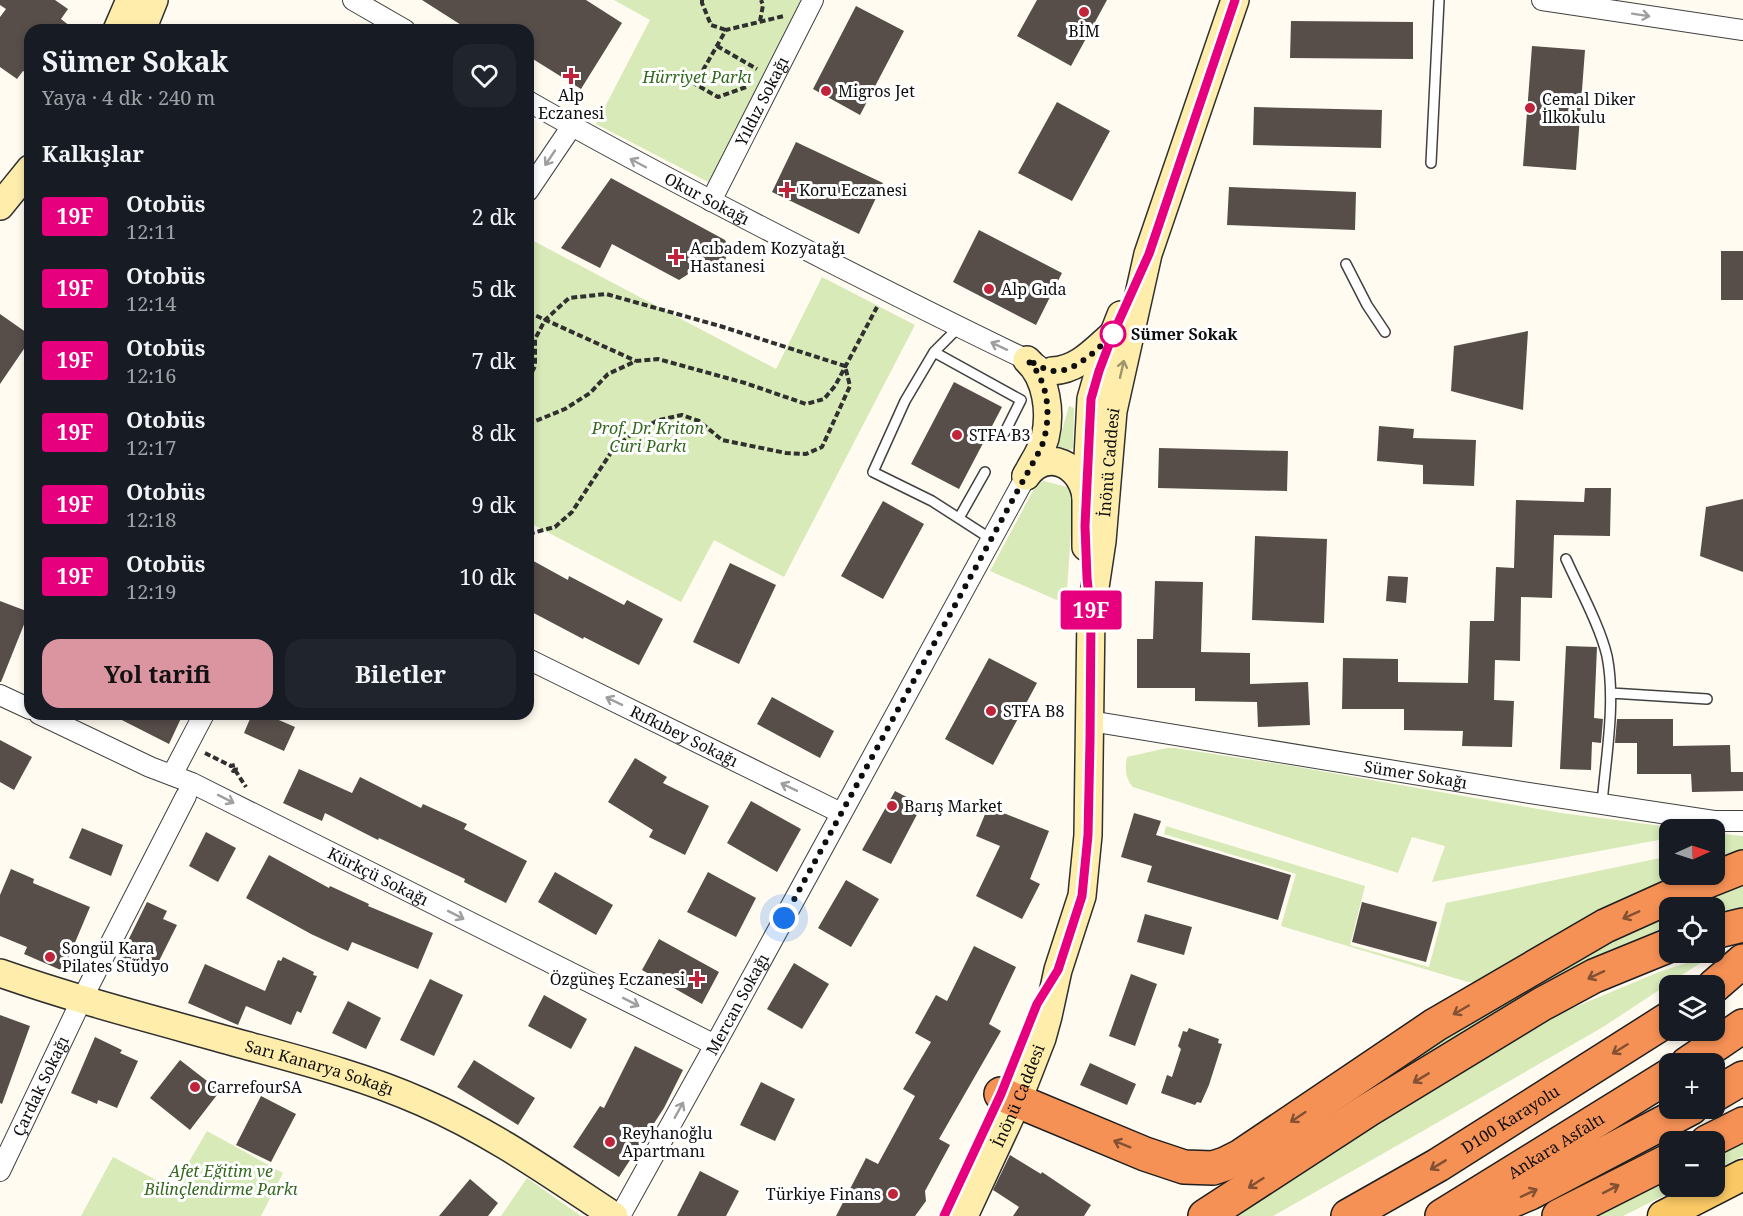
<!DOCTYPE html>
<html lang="tr">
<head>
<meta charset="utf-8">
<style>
  body { margin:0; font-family:"Noto Serif",serif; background:#20242c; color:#f1f3f6; height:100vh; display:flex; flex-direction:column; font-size:22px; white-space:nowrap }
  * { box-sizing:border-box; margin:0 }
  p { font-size:20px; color:#9ea1a6 }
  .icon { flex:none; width:33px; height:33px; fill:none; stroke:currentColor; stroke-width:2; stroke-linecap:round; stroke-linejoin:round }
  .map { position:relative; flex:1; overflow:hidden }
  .sheet { position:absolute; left:24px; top:24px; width:510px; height:696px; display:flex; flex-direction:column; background:#171b24; border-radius:18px; box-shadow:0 3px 9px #0003 }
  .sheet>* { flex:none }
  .badge { padding:0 12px; border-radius:4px; font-size:21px; line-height:39px }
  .needle { width:39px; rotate:87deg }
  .controls { position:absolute; left:1659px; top:819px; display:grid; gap:12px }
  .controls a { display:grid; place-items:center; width:66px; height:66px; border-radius:12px; background:#171b24; box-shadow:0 3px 9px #0003; font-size:30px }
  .you { position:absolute; width:30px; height:30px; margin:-15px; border:4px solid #fff; border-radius:50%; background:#1a73e8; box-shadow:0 0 0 9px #1a73e833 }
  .map>.badge { position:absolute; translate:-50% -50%; box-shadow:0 0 0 3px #fff }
  h2 { padding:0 18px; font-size:22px; line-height:54px }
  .round { display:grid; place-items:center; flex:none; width:63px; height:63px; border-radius:18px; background:#20242c }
  .summary { display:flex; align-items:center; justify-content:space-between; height:102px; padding:0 18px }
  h1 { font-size:28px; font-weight:700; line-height:45px }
  .cta { display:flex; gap:12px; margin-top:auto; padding:12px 18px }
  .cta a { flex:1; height:69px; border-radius:18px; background:#db95a1; color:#111; font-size:24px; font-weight:700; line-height:69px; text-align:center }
  .cta a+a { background:#20242c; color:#f1f3f6 }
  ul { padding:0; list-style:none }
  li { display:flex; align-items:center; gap:18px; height:72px; padding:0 18px }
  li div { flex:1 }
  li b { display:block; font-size:22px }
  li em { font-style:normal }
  li .badge { min-width:66px; font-weight:700; text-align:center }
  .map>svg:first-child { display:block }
  .green { fill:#d7eab8 }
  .building { fill:#574e4a }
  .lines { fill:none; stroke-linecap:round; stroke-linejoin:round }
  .lane-casing { stroke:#414141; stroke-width:12 }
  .street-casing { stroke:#414141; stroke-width:22 }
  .secondary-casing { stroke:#303030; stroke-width:30 }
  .primary-casing { stroke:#1f1f1f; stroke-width:33 }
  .highway-casing { stroke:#1f1f1f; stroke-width:36 }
  .path { stroke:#303030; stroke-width:4; stroke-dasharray:6 3; stroke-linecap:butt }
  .lane { stroke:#fff; stroke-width:9 }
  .street { stroke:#fff; stroke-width:20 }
  .secondary { stroke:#ffeeab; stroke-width:27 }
  .primary { stroke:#fac864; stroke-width:30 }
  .highway { stroke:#f69156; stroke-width:33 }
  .oneway { stroke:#9f9f9f }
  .oneway2 { stroke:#9f946c }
  .oneway3 { stroke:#825032 }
  .line-casing { stroke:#fff; stroke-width:14 }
  .line { stroke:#e6007e; stroke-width:9 }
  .walk { stroke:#0e0e0e; stroke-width:6; stroke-dasharray:0 10.8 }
  .poi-dot { fill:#c1233a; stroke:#fff; stroke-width:2 }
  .stop-dot { fill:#fff; stroke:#e6007e; stroke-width:3 }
  .labels { text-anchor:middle; stroke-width:6; stroke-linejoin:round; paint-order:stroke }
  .poi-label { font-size:16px; fill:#0e0e0e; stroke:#fff; text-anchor:start }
  .park-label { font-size:16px; font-style:italic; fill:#33681d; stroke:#fff }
  .street-label { font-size:16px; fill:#0e0e0e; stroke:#fff }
  .stop-label { font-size:16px; font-weight:bold; fill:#0e0e0e; stroke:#fff; text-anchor:start }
</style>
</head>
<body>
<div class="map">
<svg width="1743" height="1216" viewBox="0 0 1743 1216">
  <rect width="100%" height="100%" fill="#fffbf0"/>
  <path class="green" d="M614 0H813L714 185 596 124 650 20Z
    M528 238 776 369 822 277 915 325 784 577 714 540 681 602 528 522Z
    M1069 406 1074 408 1073 448 1069 451 1057 448Z
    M1044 481 1074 489 1066 604 990 571 1036 485Z
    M1167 748H1175L1292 766 1561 813 1686 829 1670 830V874L1683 875 1479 983 1468 982 1281 926 1296 874 1164 834 1166 826 1365 886 1350 945 1429 967 1446 903 1665 857 1664 839 1432 882 1445 846 1412 837 1398 873 1133 787C1125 778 1125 769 1127 757Z
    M1714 833 1743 836V849L1715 861Z
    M1743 877V919L1715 928 1714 908H1670Z
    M1670 908 1669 942 1344 1106 1386 1067Z
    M1714 954 1603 1027 1421 1132 1273 1216H1236L1494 1049 1544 1020 1659 972Z
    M207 1131 283 1173 261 1216H81L113 1157 173 1189Z
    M1743 1141V1156L1715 1170V1155Z
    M527 1178 581 1216H501Z
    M1669 1178 1670 1186 1681 1187 1623 1216H1595Z"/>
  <path class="building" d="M0 0H55L68 9 61 19 75 30H30V75L23 71 17 79 0 67V17L6 9 0 5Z
    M422 0H586L622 23 581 89 528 56V30H469Z
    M1037 0H1107L1071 66 1017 36Z
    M856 6 904 31 860 115 813 89Z
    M1291 21 1413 22V59L1290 58Z
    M1532 46 1585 50 1576 170 1523 166Z
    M1057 102 1110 131 1072 201 1018 173Z
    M1254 107 1382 110 1381 148 1253 145Z
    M796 142 883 183 859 234 772 192Z
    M611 178 725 240 729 248 723 267 711 275 700 270 690 273 679 280 612 244 600 268 561 248Z
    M1229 187 1356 192 1355 230 1227 225Z
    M979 230 1062 273 1036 325 953 282Z
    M1721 251H1743V300H1721Z
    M0 314 30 335V340L0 384Z
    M1528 331 1523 410 1451 391 1454 346Z
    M954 382 1002 407 959 489 911 464Z
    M1379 426 1414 429 1413 438 1476 440 1474 486 1423 484V465L1377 461Z
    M1159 448 1288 451 1287 491 1158 488Z
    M1585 488H1611L1610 536 1554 535 1552 598 1521 597 1520 661 1495 660 1494 700 1514 701 1512 747 1462 746 1463 731 1404 730V709H1342L1343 658 1398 659V682L1468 683 1470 621H1494L1496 567 1514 568 1516 500 1584 502Z
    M1743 499V572L1700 556 1706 507Z
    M883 501 924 524 883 599 841 576Z
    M1255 536 1327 539 1324 623 1252 620Z
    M528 558 568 580 569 576 624 605 627 600 663 619 639 665 584 637 583 639 528 610Z
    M730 563 776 585 739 664 693 642Z
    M1388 576 1408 577 1406 603 1386 601Z
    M1155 581 1203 582 1201 652 1250 653V684L1308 682 1310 725 1258 727 1257 702 1195 701V688H1137V639H1153Z
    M0 601 29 612 1 682H0Z
    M1566 646 1597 647 1594 718 1603 719 1601 743 1592 742 1591 770 1560 769Z
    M989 658 1037 683 993 765 945 739Z
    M772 697 834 731 820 758 757 724Z
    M110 714H183L169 744Z
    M252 714H265L295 727 284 751 244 733Z
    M1617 719H1673V746L1730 745 1731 772H1743V791L1692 792 1691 774H1637V743H1615Z
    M0 740 32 757 14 790 0 782Z
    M635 758 667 777 663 783 709 806 685 855 649 837 653 830 608 802Z
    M299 769 352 793 360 777 421 808 423 804 467 824 464 829 527 861 506 903 464 882 465 879 379 838 378 840 325 813 322 821 283 803Z
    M895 791 922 805 891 864 862 850Z
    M751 801 801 829 777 872 727 843Z
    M988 807 1049 831 1030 879 1040 884 1022 919 976 896 1000 846 976 836Z
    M1134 813 1161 821 1156 835 1291 875 1278 920 1147 882 1152 866 1121 857Z
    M82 828 123 845 111 876 69 858Z
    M206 832 236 848 218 882 189 866Z
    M269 855 329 888 330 886 369 904 368 906 433 933 418 969 352 942 348 951 311 934 246 898Z
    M11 869 34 879 33 883 90 907 63 971 24 954 27 947 0 936V895Z
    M555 872 613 905 596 935 538 902Z
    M708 872 756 898 736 937 687 912Z
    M846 880 879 899 851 947 818 928Z
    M147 902 167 911 163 919 177 925 152 975 138 967 135 973 117 963Z
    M1362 902 1437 922 1426 962 1352 942Z
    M1145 914 1192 927 1184 955 1137 942Z
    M659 939 719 972 702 1004 642 970Z
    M974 946 1016 967 989 1024 1001 1031 939 1139 950 1145 925 1191 926 1201 915 1216H836L866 1158 878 1164 915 1096 903 1089 931 1042 915 1033 936 995 947 1001Z
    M283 957 314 972 313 975 317 976 301 1013 297 1011 291 1025 246 1006 238 1025 188 1003 205 964 265 991 278 960 281 961Z
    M794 963 829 984 802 1029 767 1009Z
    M1131 974 1157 984 1135 1046 1109 1036Z
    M430 979 463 995 434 1056 400 1040Z
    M544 995 587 1019 571 1049 528 1026Z
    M348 1001 381 1018 366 1049 332 1033Z
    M0 1015 30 1026 2 1104 0 1103Z
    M1189 1028 1219 1039 1218 1043 1222 1044 1209 1085 1201 1103 1197 1102 1195 1105 1161 1093 1167 1075 1172 1077 1181 1049 1178 1046 1183 1031 1187 1032Z
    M95 1037 122 1050 120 1053 138 1061 117 1108 98 1100 97 1104 71 1093Z
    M635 1046 683 1070 664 1108 619 1177 573 1147 600 1106 604 1108Z
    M180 1060 220 1091 190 1130 150 1098Z
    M474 1060 535 1098 518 1125 457 1087Z
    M1090 1063 1136 1084 1127 1105 1080 1085Z
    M761 1082 795 1099 775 1141 740 1125Z
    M261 1096 296 1114 271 1162 236 1145Z
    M1010 1155 1041 1174 1042 1172 1091 1205 1084 1216H1013L1019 1207 993 1190Z
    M700 1171 739 1191 726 1216H677Z
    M470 1179 498 1203 488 1216H439Z"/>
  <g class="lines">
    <defs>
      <path id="lane" d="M1431 163 1439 0
        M1346 264 1367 305 1385 332
        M959 327 934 352 905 401 873 472 932 501 991 539
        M934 352 1021 400 1005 432
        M959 518 985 472
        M1566 559C1579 588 1600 626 1607 656 1616 701 1606 757 1602 803
        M1611 693 1707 699"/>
      <g id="street">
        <path d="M353 0 405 30"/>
        <path d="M1542 0 1743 30"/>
        <path id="s1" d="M528 101C627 158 728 210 830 262 899 297 968 332 1038 365"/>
        <path d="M528 191 572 126"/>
        <path id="s2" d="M711 201 813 0"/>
        <path id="s3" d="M528 659 841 813"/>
        <path d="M0 695 30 709"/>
        <path id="s4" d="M39 714 150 767 192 783 715 1045"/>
        <path id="s5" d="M1090 721 1523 792 1714 821H1743"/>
        <path d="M172 775 204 714"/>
        <path id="s6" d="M0 1171 82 999 186 796"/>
        <path id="s7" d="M620 1216 715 1045 1026 476"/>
      </g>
      <g id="secondary">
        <path d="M117 30 130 0"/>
        <path d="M142 30 154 0"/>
        <path d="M0 206 30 169"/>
        <path d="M1052 371C1077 370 1093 352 1111 336"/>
        <path d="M1026 476C1032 464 1041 452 1045 438 1051 413 1047 378 1027 360"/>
        <path d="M1026 476C1047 447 1082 465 1086 497"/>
        <path d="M1086 547V497L1091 399 1099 371 1121 315"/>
        <path id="s8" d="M0 973C80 1001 163 1022 245 1045 304 1061 366 1077 422 1102 493 1133 550 1174 614 1216"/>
        <path id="s9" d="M964 1216 1017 1102 1042 1038 1048 1016 1058 970 1082 896 1088 835 1091 614 1102 541 1113 411 1148 254 1235 0"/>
      </g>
      <path id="primary" d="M1663 1216 1743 1175"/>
      <g id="highway">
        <path d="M1714 932 1743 925"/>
        <path d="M1714 986 1743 961"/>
        <path d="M1687 1064 1743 1026"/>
        <path d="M1001 1094 1145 1154 1184 1167 1213 1168 1225 1164 1241 1156 1435 1025 1605 926 1685 890 1743 867"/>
        <path d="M1714 1095 1743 1078"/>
        <path d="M1707 1142 1743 1124"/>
        <path d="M1205 1216 1368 1110 1542 1004 1594 976 1670 945"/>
        <path id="s10" d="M1348 1216 1438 1165 1670 1018"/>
        <path id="s11" d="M1442 1216 1670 1075"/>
        <path d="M1476 1216 1530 1193 1691 1108"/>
        <path d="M1559 1216 1670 1160"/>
      </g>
    </defs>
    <use href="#lane" class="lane-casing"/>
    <use href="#street" class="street-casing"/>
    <use href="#secondary" class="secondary-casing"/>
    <use href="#primary" class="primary-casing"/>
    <use href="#highway" class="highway-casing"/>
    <path class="path" d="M702 0V3L711 25 726 30
      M760 21 763 5 761 0
      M717 46 757 69
      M746 87 718 97 695 84 726 30 784 16
      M528 312 636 361
      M528 380 535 366V339L545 320 569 298 606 294 720 326 845 366 850 386 822 447 806 454 786 453 722 440 699 421 682 415 659 420 634 432 612 451 572 512 555 527 532 533 528 531
      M528 424 565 409 590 393 608 374 636 361 658 359 745 383 806 404 824 399 835 386 877 307
      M205 753 231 766 235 765 236 769 233 771 231 766
      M235 770 246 787"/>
    <use href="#lane" class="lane"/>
    <use href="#street" class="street"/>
    <use href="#secondary" class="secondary"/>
    <use href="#primary" class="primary"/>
    <use href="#highway" class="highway"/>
  </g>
  <defs><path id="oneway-shaft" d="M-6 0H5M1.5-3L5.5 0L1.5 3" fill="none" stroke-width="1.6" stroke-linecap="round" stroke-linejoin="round" transform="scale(1.5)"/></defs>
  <g class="oneway">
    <use href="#oneway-shaft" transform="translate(1641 15) rotate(9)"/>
    <use href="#oneway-shaft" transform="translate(550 158) rotate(124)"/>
    <use href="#oneway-shaft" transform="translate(638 163) rotate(-152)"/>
    <use href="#oneway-shaft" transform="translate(999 346) rotate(-155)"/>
    <use href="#oneway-shaft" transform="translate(614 701) rotate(-154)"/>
    <use href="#oneway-shaft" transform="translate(789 787) rotate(-154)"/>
    <use href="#oneway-shaft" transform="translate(226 799) rotate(27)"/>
    <use href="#oneway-shaft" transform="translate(456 915) rotate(27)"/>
    <use href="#oneway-shaft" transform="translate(631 1002) rotate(27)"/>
    <use href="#oneway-shaft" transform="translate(679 1110) rotate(-61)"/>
  </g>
  <use class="oneway2" href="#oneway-shaft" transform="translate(1122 369) rotate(-77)"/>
  <g class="oneway3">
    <use href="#oneway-shaft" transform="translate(1631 915) rotate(156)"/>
    <use href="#oneway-shaft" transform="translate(1596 975) rotate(155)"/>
    <use href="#oneway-shaft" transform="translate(1461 1010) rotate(150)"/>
    <use href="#oneway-shaft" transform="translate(1620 1049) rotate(148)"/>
    <use href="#oneway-shaft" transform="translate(1421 1078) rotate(149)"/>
    <use href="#oneway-shaft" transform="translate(1298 1117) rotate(146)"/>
    <use href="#oneway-shaft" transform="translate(1122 1144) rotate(-158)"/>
    <use href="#oneway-shaft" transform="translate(1438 1165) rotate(149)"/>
    <use href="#oneway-shaft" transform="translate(1256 1183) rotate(147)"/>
    <use href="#oneway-shaft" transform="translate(1611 1189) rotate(-27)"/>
    <use href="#oneway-shaft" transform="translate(1529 1193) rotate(-25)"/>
  </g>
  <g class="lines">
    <defs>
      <path id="line" d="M944 1216 1001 1094 1037 1004 1058 970 1082 896 1088 835 1090 741 1091 614 1087 578 1085 526 1091 399 1099 371 1113 334 1149 254 1235 0"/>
    </defs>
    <use href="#line" class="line-casing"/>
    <use href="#line" class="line"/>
    <path class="walk" d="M784 918 1041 448C1052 421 1050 380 1027 360 1035 363 1044 370 1053 371 1074 374 1100 347 1113 334"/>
  </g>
  <g class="poi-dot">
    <circle cx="1084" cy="12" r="6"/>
    <path d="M568 67h6v6h6v6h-6v6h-6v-6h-6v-6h6z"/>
    <circle cx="826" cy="91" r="6"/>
    <circle cx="1530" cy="108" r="6"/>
    <path d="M784 181h6v6h6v6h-6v6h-6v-6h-6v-6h6z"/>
    <path d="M673 248h6v6h6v6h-6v6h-6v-6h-6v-6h6z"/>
    <circle cx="989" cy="289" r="6"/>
    <circle cx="957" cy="435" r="6"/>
    <circle cx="991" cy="711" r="6"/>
    <circle cx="892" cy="806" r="6"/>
    <circle cx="50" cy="957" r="6"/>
    <path d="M694 970h6v6h6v6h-6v6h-6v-6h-6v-6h6z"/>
    <circle cx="195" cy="1087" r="6"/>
    <circle cx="610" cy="1142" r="6"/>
    <circle cx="893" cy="1194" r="6"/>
  </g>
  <circle class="stop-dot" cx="1113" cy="334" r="12"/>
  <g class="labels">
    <g class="poi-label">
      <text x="1084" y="37" text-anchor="middle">BİM</text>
      <text x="838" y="97">Migros Jet</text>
      <text x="571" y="101" text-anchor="middle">Alp<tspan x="571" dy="18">Eczanesi</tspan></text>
      <text x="1542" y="105">Cemal Diker<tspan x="1542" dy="18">İlkokulu</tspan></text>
      <text x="799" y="196">Koru Eczanesi</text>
      <text x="690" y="254">Acıbadem Kozyatağı<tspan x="690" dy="18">Hastanesi</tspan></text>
      <text x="1001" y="295">Alp Gıda</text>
      <text x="969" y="441">STFA B3</text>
      <text x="1003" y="717">STFA B8</text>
      <text x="904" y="812">Barış Market</text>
      <text x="62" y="954">Songül Kara<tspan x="62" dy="18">Pilates Stüdyo</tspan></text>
      <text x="685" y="985" text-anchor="end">Özgüneş Eczanesi</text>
      <text x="207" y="1093">CarrefourSA</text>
      <text x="622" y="1139">Reyhanoğlu<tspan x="622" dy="18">Apartmanı</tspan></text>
      <text x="881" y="1200" text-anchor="end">Türkiye Finans</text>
    </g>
    <g class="park-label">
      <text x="697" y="83">Hürriyet Parkı</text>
      <text x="648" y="434">Prof. Dr. Kriton<tspan x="648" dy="18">Curi Parkı</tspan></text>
      <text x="221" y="1177">Afet Eğitim ve<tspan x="221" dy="18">Bilinçlendirme Parkı</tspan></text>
    </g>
    <g class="street-label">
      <text dy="6" stroke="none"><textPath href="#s2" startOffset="112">Yıldız Sokağı</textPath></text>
      <text dy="6" stroke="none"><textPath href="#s1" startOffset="204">Okur Sokağı</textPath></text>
      <text dy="6" stroke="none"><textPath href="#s9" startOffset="777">İnönü Caddesi</textPath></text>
      <text dy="6" stroke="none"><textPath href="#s3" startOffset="174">Rıfkıbey Sokağı</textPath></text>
      <text dy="6" stroke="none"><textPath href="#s5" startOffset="330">Sümer Sokağı</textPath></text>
      <text dy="6" stroke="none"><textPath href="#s4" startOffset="376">Kürkçü Sokağı</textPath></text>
      <text dy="6" stroke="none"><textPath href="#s7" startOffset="242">Mercan Sokağı</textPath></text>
      <text dy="6" stroke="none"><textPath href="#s8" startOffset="333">Sarı Kanarya Sokağı</textPath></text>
      <text dy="6" stroke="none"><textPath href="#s6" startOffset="94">Çardak Sokağı</textPath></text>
      <text dy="6" stroke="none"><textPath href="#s9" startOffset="132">İnönü Caddesi</textPath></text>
      <text dy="6" stroke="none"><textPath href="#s10" startOffset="189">D100 Karayolu</textPath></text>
      <text dy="6" stroke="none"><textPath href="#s11" startOffset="134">Ankara Asfaltı</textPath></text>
    </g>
    <g class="stop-label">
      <text x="1131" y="340">Sümer Sokak</text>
    </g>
  </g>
</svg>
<div class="controls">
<a><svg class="needle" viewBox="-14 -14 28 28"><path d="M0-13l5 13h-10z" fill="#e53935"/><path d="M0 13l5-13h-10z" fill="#9ea1a6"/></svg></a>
<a><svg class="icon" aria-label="locate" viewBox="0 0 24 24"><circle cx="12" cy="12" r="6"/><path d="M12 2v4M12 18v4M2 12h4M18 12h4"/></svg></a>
<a><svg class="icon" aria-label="layers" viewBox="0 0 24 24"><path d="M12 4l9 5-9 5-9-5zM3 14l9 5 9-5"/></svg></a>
<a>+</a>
<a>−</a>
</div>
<div class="you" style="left:784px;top:918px"></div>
<b class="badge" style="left:1091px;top:610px;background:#e6007e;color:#fff">19F</b>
<section class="sheet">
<div class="summary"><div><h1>Sümer Sokak</h1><p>Yaya · 4 dk · 240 m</p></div><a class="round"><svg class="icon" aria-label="heart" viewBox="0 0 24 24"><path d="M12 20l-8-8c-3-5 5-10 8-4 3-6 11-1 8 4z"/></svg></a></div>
<h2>Kalkışlar</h2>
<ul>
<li><span class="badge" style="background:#e6007e;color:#fff">19F</span><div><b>Otobüs</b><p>12:11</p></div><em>2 dk</em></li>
<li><span class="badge" style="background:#e6007e;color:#fff">19F</span><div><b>Otobüs</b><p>12:14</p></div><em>5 dk</em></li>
<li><span class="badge" style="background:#e6007e;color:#fff">19F</span><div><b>Otobüs</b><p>12:16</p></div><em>7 dk</em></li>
<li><span class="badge" style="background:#e6007e;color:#fff">19F</span><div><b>Otobüs</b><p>12:17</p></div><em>8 dk</em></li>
<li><span class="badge" style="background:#e6007e;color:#fff">19F</span><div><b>Otobüs</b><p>12:18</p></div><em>9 dk</em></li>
<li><span class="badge" style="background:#e6007e;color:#fff">19F</span><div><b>Otobüs</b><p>12:19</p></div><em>10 dk</em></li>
</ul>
<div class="cta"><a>Yol tarifi</a><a>Biletler</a></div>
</section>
</div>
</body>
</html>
